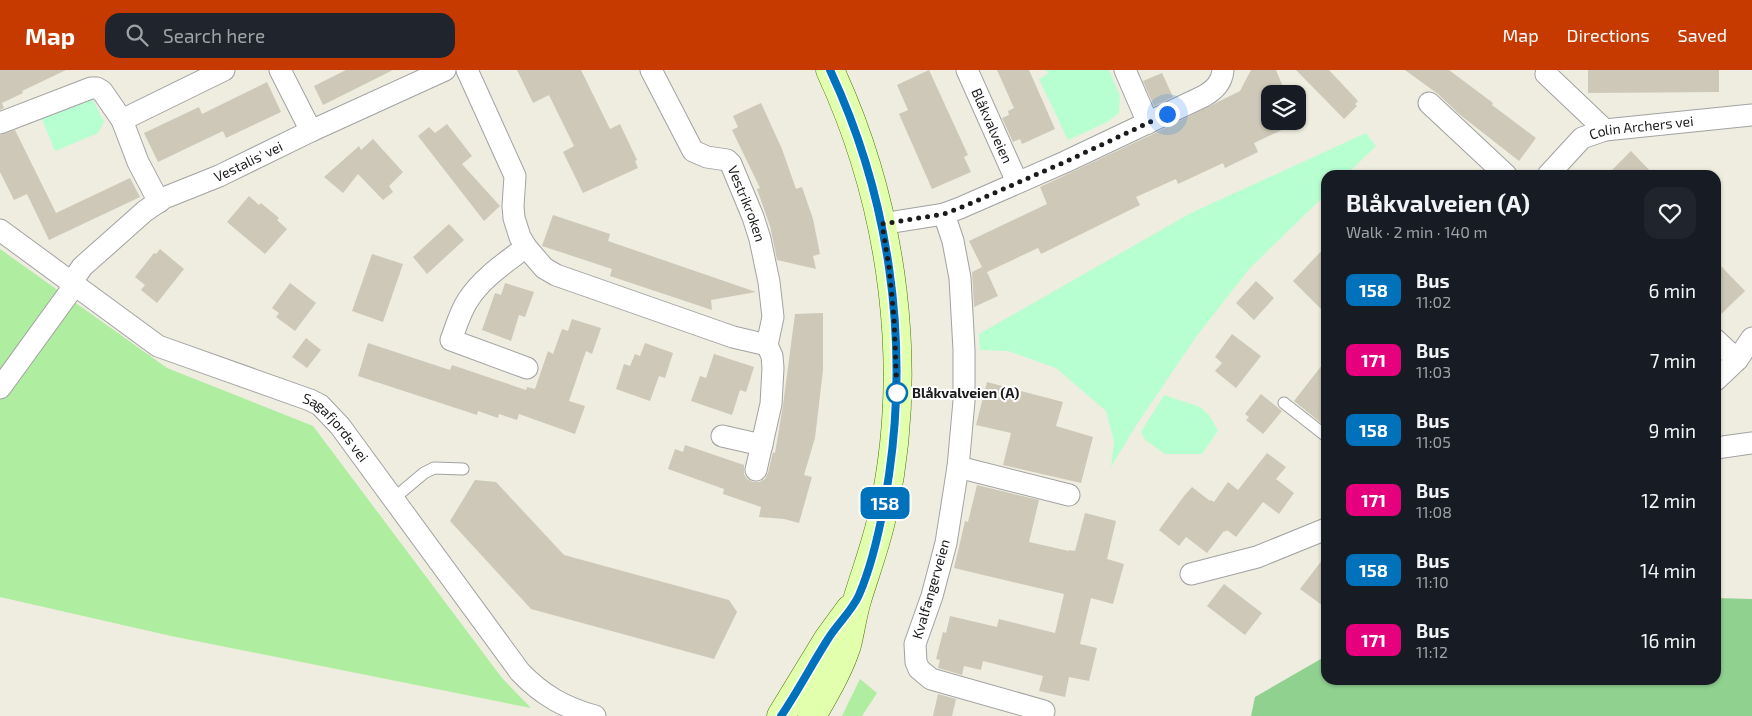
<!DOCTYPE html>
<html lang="en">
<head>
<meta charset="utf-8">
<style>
  body { margin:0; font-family:"Exo 2",sans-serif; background:#20242c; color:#f1f3f6; height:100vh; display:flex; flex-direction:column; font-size:19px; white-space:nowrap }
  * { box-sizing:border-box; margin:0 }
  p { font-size:16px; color:#9ea1a6 }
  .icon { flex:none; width:28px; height:28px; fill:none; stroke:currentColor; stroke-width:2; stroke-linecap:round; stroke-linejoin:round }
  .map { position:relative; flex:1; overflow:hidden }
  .details { position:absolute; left:1321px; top:100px; width:400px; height:515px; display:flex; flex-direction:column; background:#171b24; border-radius:15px; box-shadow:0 1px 4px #0004 }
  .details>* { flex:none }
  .badge { padding:0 10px; border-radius:8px; font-size:18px; line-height:32px }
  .controls { position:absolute; left:1261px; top:15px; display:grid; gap:10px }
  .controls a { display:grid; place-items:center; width:45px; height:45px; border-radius:10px; background:#171b24; box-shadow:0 1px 4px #0004; font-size:25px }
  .you { position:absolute; width:25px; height:25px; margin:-12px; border:4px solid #fff; border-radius:50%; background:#1a73e8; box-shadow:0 0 0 8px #1a73e833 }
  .map>.badge { position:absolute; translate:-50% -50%; box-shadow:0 0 0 2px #fff }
  .round { display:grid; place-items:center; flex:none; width:52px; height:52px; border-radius:15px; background:#20242c }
  .head { display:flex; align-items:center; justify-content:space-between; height:85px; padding:0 25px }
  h1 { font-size:24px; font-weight:700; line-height:38px }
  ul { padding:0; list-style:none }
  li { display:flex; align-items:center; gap:15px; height:70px; padding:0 25px }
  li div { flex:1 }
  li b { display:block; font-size:19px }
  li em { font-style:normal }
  li .badge { min-width:55px; font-weight:700; text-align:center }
  header { display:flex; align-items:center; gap:30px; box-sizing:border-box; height:70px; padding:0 25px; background:#c63a00; color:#fff }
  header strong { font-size:24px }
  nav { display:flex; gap:28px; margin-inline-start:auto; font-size:18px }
  .search { width:350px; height:45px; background:#20242c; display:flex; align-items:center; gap:12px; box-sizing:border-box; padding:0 18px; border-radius:15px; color:#9ea1a6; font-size:19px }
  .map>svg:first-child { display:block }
  .grass { fill:#afeda0 }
  .forest { fill:#90d190 }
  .park { fill:#b7fed1 }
  .building { fill:#cec8b8 }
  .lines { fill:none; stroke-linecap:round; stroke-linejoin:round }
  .service-casing { stroke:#a2a2a2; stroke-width:13 }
  .minor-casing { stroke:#a2a2a2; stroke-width:23 }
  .secondary-casing { stroke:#467400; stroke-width:29 }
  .service { stroke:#fff; stroke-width:11 }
  .minor { stroke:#fff; stroke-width:21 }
  .secondary { stroke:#e2ffad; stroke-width:28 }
  .line-casing { stroke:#fff; stroke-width:11 }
  .line { stroke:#0072bc; stroke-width:8 }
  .walk { stroke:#1b1b1b; stroke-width:5; stroke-dasharray:0 9 }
  .stop-dot { fill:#fff; stroke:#0072bc; stroke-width:2.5 }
  .labels { text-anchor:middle; stroke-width:4; stroke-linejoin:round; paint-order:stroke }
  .street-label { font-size:14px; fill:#1b1b1b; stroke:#fff }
  .stop-label { font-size:14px; font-weight:bold; fill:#1b1b1b; stroke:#fff; text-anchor:start }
</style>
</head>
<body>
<header>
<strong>Map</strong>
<div class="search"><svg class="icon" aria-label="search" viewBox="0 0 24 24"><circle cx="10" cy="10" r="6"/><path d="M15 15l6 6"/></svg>Search here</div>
<nav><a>Map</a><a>Directions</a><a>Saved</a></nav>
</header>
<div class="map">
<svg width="1752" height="646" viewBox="0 0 1752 646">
  <rect width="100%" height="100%" fill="#eeeddf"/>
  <path class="grass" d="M0 179 167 298 313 356 502 608 531 638 171 566 0 527Z
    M860 609 877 623 862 646H842Z"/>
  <path class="forest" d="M1716 528 1752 529V646H1251L1255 627 1326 586V610H1716Z"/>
  <path class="park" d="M1046 0H1109L1120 26 1119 43 1107 52 1068 70 1039 9 1048 4Z
    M91 26 104 52 98 63 55 81 38 39Z
    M1366 63 1376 76 1346 105H1326V124L1249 199 1196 267 1137 354 1111 397 1114 371 1106 341 1056 298 1008 281 980 280 979 264 1191 143Z
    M1164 325 1200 337 1209 345 1218 361 1202 384H1165L1145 370 1141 362Z"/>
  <path class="building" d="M0 0H66L22 21 23 23 2 33 4 38 0 40Z
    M346 0H393L323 35 314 16Z
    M517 0H581L610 59 620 54 637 90 635 91 638 98 583 123 563 82 574 76 549 25 533 33Z
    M929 0 968 85 964 87 971 102 932 119 899 44 908 40 897 15Z
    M997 0H1029L1055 59 1022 74 1020 69 1013 72 1002 48 1009 45 1008 41 1014 38Z
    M1251 0H1276L1286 24H1270V51H1298V49L1299 52 1254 73 1258 82 1225 98 1223 93 1178 114 1176 109 1136 127 1140 135 1041 184 1038 178 987 202 998 226 974 237 972 202 982 197 969 171 1047 134 1040 117 1153 64 1240 21Z
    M1296 0H1329L1358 31 1355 34 1357 36 1344 49Z
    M1405 0H1449L1493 33 1492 35 1536 68 1519 91 1459 44 1438 24Z
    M1588 0H1719V22L1588 23Z
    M1162 3 1173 27 1154 36 1143 11Z
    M267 12 281 42 226 68 223 61 158 92 144 63 199 37 202 44Z
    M761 33 782 79 796 119 802 117 813 149 820 184 813 186 816 199 777 190 770 156 757 119 760 118 732 60 738 57 733 46Z
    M447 54 472 86 462 94 500 136 484 151 418 66 429 57 435 63Z
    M15 60 56 143 130 108 140 127 49 170 27 124 14 130 0 102V65Z
    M373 69 403 102 389 116 393 122 383 130 358 104 343 123 324 107 359 76 361 80Z
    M1631 81 1654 105H1607Z
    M249 126 259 135 261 133 279 148 277 150 287 159 265 184 227 152Z
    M553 145 610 164 608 171 756 222 711 230 712 240 610 206 612 199 542 176Z
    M449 154 464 170 427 204 413 187Z
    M1326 176V244L1293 211Z
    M160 179 184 199 157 233 141 220 145 215 135 207 154 183 156 184Z
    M372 184 403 194 383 252 352 241Z
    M1716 191 1745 221 1716 249Z
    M1256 211 1274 228 1254 250 1236 233Z
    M290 213 316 233 295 261 276 247 279 243 272 238Z
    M505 213 534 222 525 247 519 245 511 271 482 260 495 223 501 225Z
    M823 243V300L815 368 804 405 812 407 799 453 784 449 759 447 761 437 723 424 724 419 668 399 675 379 683 382 685 375 744 395V404L747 409 753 412H759L765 409 768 403 773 382 775 383 783 335 795 244Z
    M572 249 601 258 592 284 586 281 569 331 585 336 575 364 519 344 517 350 499 344 498 348 478 341 477 345 358 306 368 273 450 300 452 295 526 320 527 317 535 319 548 281 553 284 562 259 568 261Z
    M1232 264 1261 286 1236 318 1215 301 1222 293 1215 287Z
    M306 268 321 280 307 298 292 287Z
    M645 273 673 283 665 308 659 306 650 331 616 319 624 294 630 296 635 284 640 286Z
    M714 284 754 297 746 322 740 320 732 345 691 331 700 306 706 308Z
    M1326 290V357L1294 331Z
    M987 312 1063 332 1056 356 1093 367 1081 413 1003 395 1011 363 976 355Z
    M1261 324 1282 341 1263 364 1246 350 1249 347 1245 344Z
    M1267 383 1286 397 1276 409 1294 423 1279 444 1263 432 1236 467 1227 460 1225 462 1224 461 1207 483 1186 467 1179 476 1159 460 1184 426 1192 417 1210 431 1211 430 1214 432 1228 412 1238 420Z
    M475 410 496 412 564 485 729 530 737 542 714 589 531 539 450 451Z
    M977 415 1039 430 1029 472 1069 481V480L1075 481 1085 443 1116 451 1107 489 1124 494 1113 534 1091 528 1080 574 1097 578 1089 611 1069 607 1065 627 1039 621 1043 606 983 591 981 600 964 596 962 605 938 598 940 590 936 589 943 562 946 563 950 546 997 557 999 549 1055 563 1064 524 954 498 962 464 965 451 968 452Z
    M1326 485V538L1300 519Z
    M1224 514 1262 543 1245 565 1207 536Z
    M938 624 956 629 952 646H933Z"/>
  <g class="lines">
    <defs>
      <path id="service" d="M1284 333 1326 366
        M393 429 424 403 434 398 463 399"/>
      <g id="minor">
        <path d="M280 0 311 61"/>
        <path d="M467 0 515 106 513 136 514 148 520 167 526 177 544 198 556 205 733 267 767 275"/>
        <path id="s1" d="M651 0 693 81 707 87 727 90 731 94 753 147 760 169 769 212 773 247 767 275 772 286 773 298 771 334 756 400"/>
        <path id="s2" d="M967 0 1017 112"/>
        <path d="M1125 0 1148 53"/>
        <path d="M1547 0 1546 4 1605 60"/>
        <path d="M1429 33 1506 105"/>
        <path d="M122 50 224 0"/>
        <path d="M0 53 91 18H97L102 21 122 50 138 92 159 132"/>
        <path id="s3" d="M1548 105 1582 68 1605 60 1752 45"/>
        <path d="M944 144 953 171 960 208 964 280V331L958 397 946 473 932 526 915 574 916 592 919 599 931 609 1044 641"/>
        <path d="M881 154 944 144 960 138 1065 92 1204 26C1214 20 1222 13 1223 0"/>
        <path id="s4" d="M0 160 158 276 310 330 320 335 340 356 520 602C542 625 565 638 595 646"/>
        <path d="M526 177C505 193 482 208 468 230 460 242 456 257 451 270L527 298"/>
        <path d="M1716 270 1737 290"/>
        <path d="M1716 310 1737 290 1752 268"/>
        <path id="s5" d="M0 318 69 223 72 212 82 197 145 141 164 128 219 106 311 61 445 0"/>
        <path d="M722 366 762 375"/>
        <path d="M1716 378 1752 373"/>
        <path d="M958 397 1069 425"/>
        <path d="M1191 504 1257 487 1326 459"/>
      </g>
      <path id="secondary" d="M781 646 828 569 850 539
        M812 646C825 623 839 600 847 575 851 559 853 542 858 527 866 501 875 477 881 451 916 302 894 138 830 0"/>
    </defs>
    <use href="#service" class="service-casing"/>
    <use href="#minor" class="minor-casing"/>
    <use href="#secondary" class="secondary-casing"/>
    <use href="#service" class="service"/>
    <use href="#minor" class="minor"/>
    <use href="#secondary" class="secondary"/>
  </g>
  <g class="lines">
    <defs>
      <path id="line" d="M781 646C798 621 812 594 828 569 837 554 852 541 859 525 875 488 883 445 889 405 909 268 889 126 830 0"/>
    </defs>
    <use href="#line" class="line-casing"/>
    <use href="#line" class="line"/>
    <path class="walk" d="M897 323 894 248 889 197 882 154 944 144 960 138 1065 92 1167 44"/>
  </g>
  <circle class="stop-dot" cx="897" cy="323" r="10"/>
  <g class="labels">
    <g class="street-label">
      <text dy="5" stroke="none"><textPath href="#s2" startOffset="61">Blåkvalveien</textPath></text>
      <text dy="5" stroke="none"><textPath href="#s3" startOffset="111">Colin Archers vei</textPath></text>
      <text dy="5" stroke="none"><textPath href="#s5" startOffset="346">Vestalis' vei</textPath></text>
      <text dy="5" stroke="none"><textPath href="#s1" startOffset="175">Vestrikroken</textPath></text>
      <text dy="5" stroke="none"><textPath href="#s4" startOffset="395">Sagafjords vei</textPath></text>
      <text transform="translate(931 519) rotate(-74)" y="5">Kvalfangerveien</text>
    </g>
    <g class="stop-label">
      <text x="912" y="328">Blåkvalveien (A)</text>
    </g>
  </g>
</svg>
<div class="controls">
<a><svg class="icon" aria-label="layers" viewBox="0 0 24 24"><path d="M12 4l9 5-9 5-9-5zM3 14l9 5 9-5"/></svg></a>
</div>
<div class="you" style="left:1167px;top:44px"></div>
<b class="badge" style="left:885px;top:433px;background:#0072bc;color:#fff">158</b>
<section class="details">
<div class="head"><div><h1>Blåkvalveien (A)</h1><p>Walk · 2 min · 140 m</p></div><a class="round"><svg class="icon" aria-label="heart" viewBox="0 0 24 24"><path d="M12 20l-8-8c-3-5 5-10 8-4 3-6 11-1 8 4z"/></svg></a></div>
<ul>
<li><span class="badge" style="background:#0072bc;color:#fff">158</span><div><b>Bus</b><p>11:02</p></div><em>6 min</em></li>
<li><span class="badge" style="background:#e6007e;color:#fff">171</span><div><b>Bus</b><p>11:03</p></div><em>7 min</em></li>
<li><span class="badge" style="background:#0072bc;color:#fff">158</span><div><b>Bus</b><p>11:05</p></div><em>9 min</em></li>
<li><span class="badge" style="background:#e6007e;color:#fff">171</span><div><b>Bus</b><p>11:08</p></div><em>12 min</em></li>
<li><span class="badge" style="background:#0072bc;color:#fff">158</span><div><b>Bus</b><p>11:10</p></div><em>14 min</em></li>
<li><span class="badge" style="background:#e6007e;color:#fff">171</span><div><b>Bus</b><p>11:12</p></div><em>16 min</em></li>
</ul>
</section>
</div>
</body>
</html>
